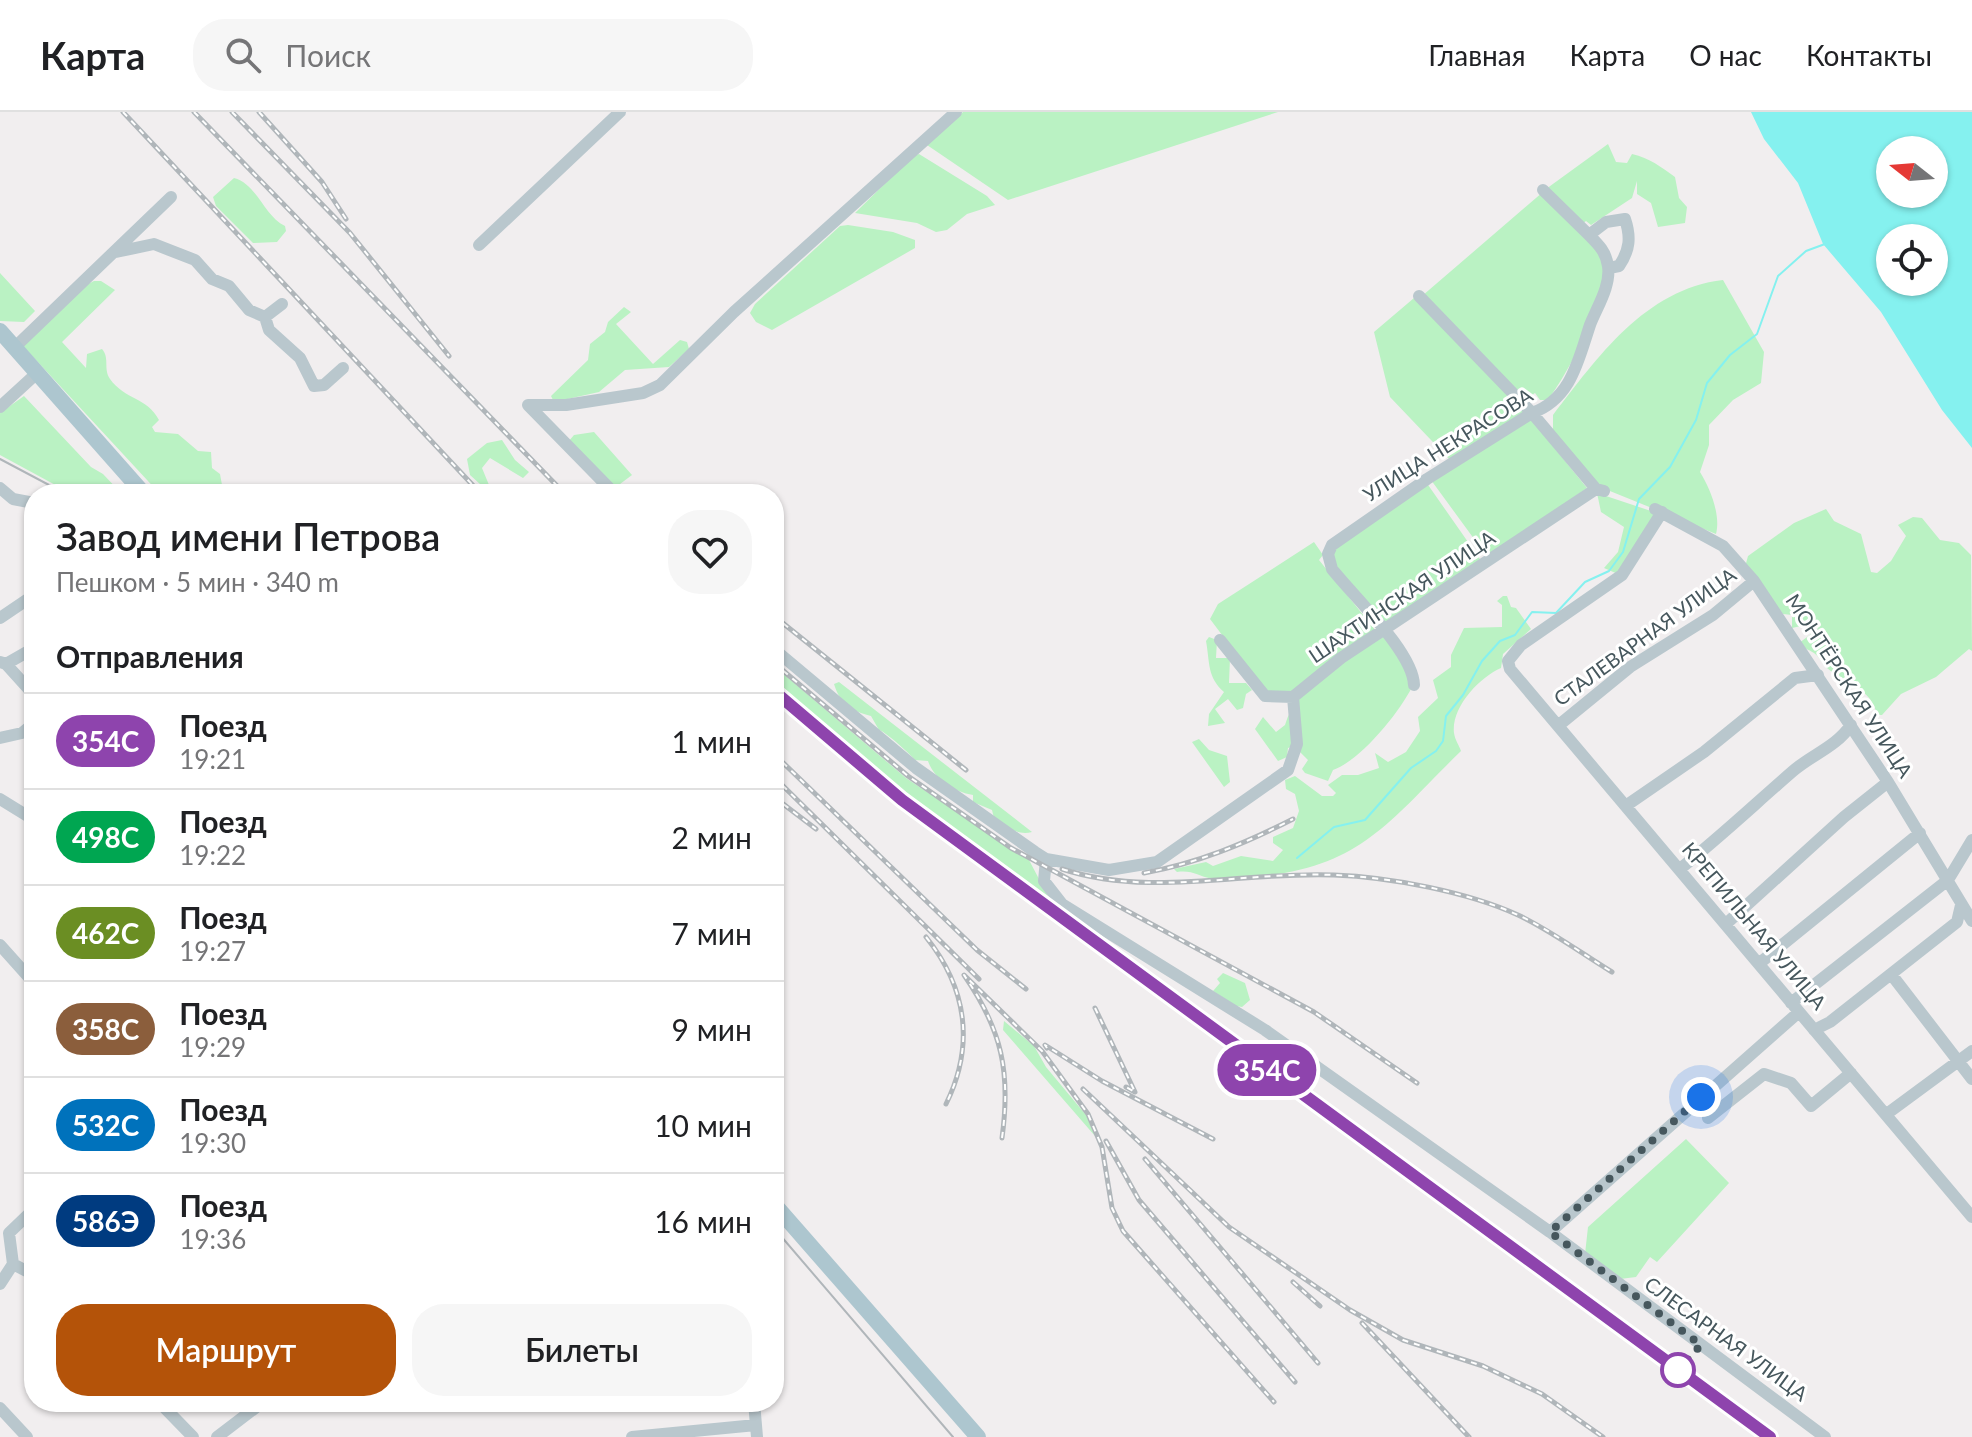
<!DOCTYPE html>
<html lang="ru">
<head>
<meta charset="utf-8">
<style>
  body { margin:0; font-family:Lato,sans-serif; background:#f6f6f6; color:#202124; height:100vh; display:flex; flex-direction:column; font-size:30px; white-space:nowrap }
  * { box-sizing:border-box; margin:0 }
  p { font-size:26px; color:#757577 }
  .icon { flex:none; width:44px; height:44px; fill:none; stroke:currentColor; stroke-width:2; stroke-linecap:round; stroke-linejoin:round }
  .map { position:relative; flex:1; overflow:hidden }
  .drawer { position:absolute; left:24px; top:372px; width:760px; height:928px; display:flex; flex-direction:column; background:#fff; border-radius:32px; box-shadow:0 2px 6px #0004 }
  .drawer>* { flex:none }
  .badge { padding:0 16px; border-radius:26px; font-size:28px; line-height:52px }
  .needle { width:52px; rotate:287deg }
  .tools { position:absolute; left:1876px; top:24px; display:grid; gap:16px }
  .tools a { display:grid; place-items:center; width:72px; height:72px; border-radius:50%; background:#fff; box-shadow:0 2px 6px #0004; font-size:40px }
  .you { position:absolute; width:40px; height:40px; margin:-20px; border:6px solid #fff; border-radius:50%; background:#1a73e8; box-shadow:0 0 0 12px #1a73e833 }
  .map>.badge { position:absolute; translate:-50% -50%; box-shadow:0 0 0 4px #fff }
  h2 { padding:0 32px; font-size:30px; line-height:72px }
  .round { display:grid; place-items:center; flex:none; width:84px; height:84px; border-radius:32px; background:#f6f6f6 }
  .summary { display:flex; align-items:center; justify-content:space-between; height:136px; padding:0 32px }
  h1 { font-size:38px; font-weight:600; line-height:60px }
  .button { display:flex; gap:16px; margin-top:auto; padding:16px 32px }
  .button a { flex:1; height:92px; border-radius:32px; background:#b45309; color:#fff; font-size:32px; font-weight:600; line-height:92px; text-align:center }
  .button a+a { background:#f6f6f6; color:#202124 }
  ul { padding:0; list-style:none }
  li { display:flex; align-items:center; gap:24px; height:96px; padding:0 32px; border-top:2px solid #e0e0e0 }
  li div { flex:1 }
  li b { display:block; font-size:30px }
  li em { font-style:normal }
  li .badge { min-width:88px; font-weight:700; text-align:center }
  header { display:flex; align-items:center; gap:48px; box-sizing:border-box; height:112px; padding:0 40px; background:#fff; border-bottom:2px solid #e0e0e0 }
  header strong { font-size:38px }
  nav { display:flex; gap:44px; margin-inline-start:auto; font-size:28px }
  .search { width:560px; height:72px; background:#f6f6f6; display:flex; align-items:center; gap:20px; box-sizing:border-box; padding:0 28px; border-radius:32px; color:#757577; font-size:30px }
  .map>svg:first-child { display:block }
  .green { fill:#baf2c3 }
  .water { fill:#85f1ef; fill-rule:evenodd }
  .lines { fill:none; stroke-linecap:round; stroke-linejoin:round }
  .stream { stroke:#85f1ef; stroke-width:2 }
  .minor { stroke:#b9c7cd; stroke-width:12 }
  .major { stroke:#adc6cf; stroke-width:16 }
  .tram { stroke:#b0b6ba; stroke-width:2 }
  .rail-casing { stroke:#b0b6ba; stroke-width:5 }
  .rail { stroke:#fff; stroke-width:2; stroke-dasharray:6; stroke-linecap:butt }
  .line-casing { stroke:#fff; stroke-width:18 }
  .line { stroke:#8e44ad; stroke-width:12 }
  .walk { stroke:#46575d; stroke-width:8; stroke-dasharray:0 14.4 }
  .stop-dot { fill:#fff; stroke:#8e44ad; stroke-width:4 }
  .labels { text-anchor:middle; stroke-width:6; stroke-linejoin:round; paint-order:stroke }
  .street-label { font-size:20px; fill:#46575d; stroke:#fff }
</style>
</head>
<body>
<header>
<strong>Карта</strong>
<div class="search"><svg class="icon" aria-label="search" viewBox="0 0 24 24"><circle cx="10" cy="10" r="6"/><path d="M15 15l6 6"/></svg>Поиск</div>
<nav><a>Главная</a><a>Карта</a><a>О нас</a><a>Контакты</a></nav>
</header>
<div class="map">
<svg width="1972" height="1325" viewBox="0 0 1972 1325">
  <rect width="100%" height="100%" fill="#f1eeef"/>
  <path class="green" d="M963 0H1278L1008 88 927 33Z
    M1608 32 1616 50 1627 51 1632 42C1650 46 1661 55 1675 65L1679 86 1687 95 1685 111 1658 115 1651 91 1637 82V69L1632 86 1591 113 1586 109 1581 113 1546 77Z
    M919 42 987 84 995 93 967 102 947 118 936 120 917 111 855 101 913 44Z
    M234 66C257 72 264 104 285 114L286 119 277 130 253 131 216 94 213 85Z
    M1543 80C1562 99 1589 120 1601 145 1616 176 1567 263 1548 288H1540L1535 281 1525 288 1422 184Z
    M848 113 893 120 915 128V136L772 218 756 210 750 201 755 192 840 114Z
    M0 161 35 199 24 210 0 209Z
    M1723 168 1764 240 1761 271 1733 288 1709 313V333L1700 360C1710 376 1721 403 1716 422L1600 375 1553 321V303C1597 246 1645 177 1723 168Z
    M94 169H101L115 178 62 230 86 256 87 242 102 237C110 246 103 257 110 267 125 288 147 285 159 308L152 315 155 320 178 322 198 339 211 340 212 356 220 362 222 373 230 382H204L203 377 201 382H160L23 234 86 173Z
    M1414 186 1524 300 1451 349 1390 285 1374 220Z
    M624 195 631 200 616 212 653 252 680 228 687 230 689 237 669 255 625 258 599 280 554 290 551 284 588 248 590 232 605 220 608 210Z
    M24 284 91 355 103 362 122 382H72L0 343V301Z
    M1530 306 1587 376 1488 446 1431 368Z
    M594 320 632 363 616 375 568 330 574 323Z
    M502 328 515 348 529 360 523 366 490 346 482 356 489 373 498 382H491L470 363 467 347 487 331Z
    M1426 370 1482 450 1382 513 1336 456 1332 443 1338 432Z
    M1597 381 1657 401 1618 462 1604 456 1618 440 1624 415 1601 400Z
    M1826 397 1834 409 1861 422 1871 460 1877 461 1891 449 1906 424 1898 413 1913 405 1922 406 1940 428 1959 431 1971 443 1972 539 1969 537 1936 565 1901 582 1882 603H1877C1871 575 1845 572 1827 556 1822 552 1820 545 1814 541 1808 537 1804 537 1799 531L1818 517 1814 511 1792 516V503L1783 502 1745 455 1748 444 1794 411Z
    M1314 430 1323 443 1319 448 1376 519 1291 582 1265 580 1210 507 1218 492Z
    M1503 484H1507L1511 495 1516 496 1531 517 1503 542 1501 556C1480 565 1451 595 1454 621 1455 628 1459 633 1461 639 1393 705 1362 755 1261 764 1246 765 1226 770 1212 767 1198 764 1193 758 1177 760L1174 757 1206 750 1213 754 1241 744 1273 749 1283 738 1273 731V725L1293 716 1299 699 1295 682 1286 677 1285 668 1295 664 1322 684H1333L1336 681 1328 673 1342 663H1358L1379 656 1375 641 1388 650 1406 640 1420 619 1418 605 1438 586 1433 568 1451 555V543L1464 516 1502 515V493L1497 489Z
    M1383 524 1396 536 1412 575C1399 601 1361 648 1333 658L1328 669 1305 661 1302 657 1308 648 1294 634 1288 636 1287 645 1278 649 1255 617 1263 605 1276 620 1285 613C1297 572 1346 546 1383 524Z
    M1209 525 1217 528 1216 546H1230L1229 571H1246L1252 578 1246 582 1243 596 1237 598 1228 587 1215 597 1225 611 1208 614 1209 602 1224 580C1207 565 1210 551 1206 529Z
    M774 554 906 666 1029 748 1049 786 1062 797 1058 805 822 615 774 571Z
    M839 570 1032 720C1017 724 1006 714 994 706L992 698 973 690V683C954 680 934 667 928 649L915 648C910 642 886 620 879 618L871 604C852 599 840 592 834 572Z
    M1199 627 1209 638 1227 644 1230 670 1224 675 1192 630Z
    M1223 861 1245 871 1250 888 1242 895 1236 894 1213 879 1220 871 1217 867Z
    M1004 909 1034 934 1046 955 1086 1003 1095 1024 1003 918Z
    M1686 1027 1729 1071 1657 1150 1650 1145 1636 1165 1620 1167 1585 1142 1588 1115Z"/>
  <path class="water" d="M1751 0H1972V336L1942 298 1881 200 1823 132 1798 71 1764 27ZM1890 38H1934V82H1890ZM1890 126H1934V170H1890Z"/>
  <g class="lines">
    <path class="stream" d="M1297 746 1334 715 1365 708 1411 656 1436 639 1443 629 1446 604 1463 583 1482 549 1500 529 1515 523 1532 500 1556 501 1585 470 1609 459 1623 440 1639 387 1670 355 1696 308 1707 271 1730 243 1757 222 1778 164 1806 139 1825 132"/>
    <path class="minor" d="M1543 78 1589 123
      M479 133 620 0
      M116 140 154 132 195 148 212 167 229 174 249 198 265 205 282 192
      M1419 184 1532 301 1596 377 1604 379
      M265 205 269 218 300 246 314 274 324 273 343 256
      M14 236 171 85
      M528 293H566L643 281 660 273 734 200 956 0
      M528 293 615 382
      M0 295 36 262
      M0 376 13 387 34 391
      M1655 397 1723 434 1754 469 1888 670 1972 809
      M1662 400 1622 463 1521 533 1508 549 1510 557 1972 1105
      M0 506 34 483
      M1220 528 1265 584 1293 585
      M774 537 916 656 1035 740 1046 747 1109 758 1157 750 1288 658 1297 632 1293 585 1341 546 1596 377
      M0 550 6 552 34 536
      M6 552 34 583
      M1414 573C1413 540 1354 485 1332 457L1328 442 1332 433 1427 367 1532 301C1571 287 1578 249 1590 213 1597 195 1611 174 1608 154 1606 140 1599 133 1589 123L1606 110 1625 107C1631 125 1630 138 1619 154L1609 156
      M1559 613 1630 555 1713 503 1754 469
      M0 626 22 621 34 611
      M0 687 34 708
      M1627 693 1704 640 1795 566 1818 563
      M1046 747 1044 769 1062 792 1265 918 1550 1120 1825 1325
      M1681 756C1720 725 1756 691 1793 659 1813 642 1836 635 1851 613
      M1727 811 1844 705 1888 670
      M0 833 34 871
      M1761 850 1920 721
      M1891 862 1972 967
      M1791 891 1948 768 1972 728
      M1814 918 1830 910 1957 810 1961 793
      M1888 1001 1972 939
      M1708 1006 1764 962 1791 971 1811 994 1851 961
      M34 1097 9 1121 13 1152 34 1163
      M1550 1120 1799 900
      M0 1172 13 1152
      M159 1290 193 1325
      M754 1290 757 1325
      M0 1296 27 1325
      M217 1325 263 1290
      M632 1325 756 1313"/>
    <path class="major" d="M0 219 144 382
      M774 1092 978 1325"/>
    <path class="tram" d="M0 347 66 382
      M774 1116 953 1325"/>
    <defs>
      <path id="rail" d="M123 0 481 382
        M194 0 565 382
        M232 0 350 121 449 244
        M259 0 322 70 346 107
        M577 378 584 382
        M774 504 966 658
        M774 551 908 664 1011 736 1314 900 1417 971
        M774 579 902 688 1770 1325
        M774 642 977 838 1026 877
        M774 665 979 867
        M774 685 816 717
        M1062 757C1151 786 1244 759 1334 763 1390 765 1468 780 1518 803 1550 818 1581 841 1612 860
        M1144 761C1198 751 1244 732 1293 707
        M926 825C967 876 975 933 946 992
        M1095 896 1135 980 1126 975
        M1047 936 1045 933 1102 969 1213 1027
        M1083 977 1229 1115 1350 1198 1403 1228 1483 1254 1542 1282 1603 1325
        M1002 1026C1011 960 1002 918 964 863L1042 939 1088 1002 1102 1035 1112 1096 1123 1119 1274 1290
        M1106 1029 1139 1088 1295 1270
        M1145 1047 1318 1251
        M1293 1170 1320 1194
        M1362 1211 1469 1325"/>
    </defs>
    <use href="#rail" class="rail-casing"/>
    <use href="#rail" class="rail"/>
  </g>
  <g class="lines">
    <defs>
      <path id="line" d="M774 579 902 688 1770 1325"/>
    </defs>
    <use href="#line" class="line-casing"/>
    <use href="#line" class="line"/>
    <path class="walk" d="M1678 1258 1701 1233 1550 1120 1701 985"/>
  </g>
  <circle class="stop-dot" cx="1678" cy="1258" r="16"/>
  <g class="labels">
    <g class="street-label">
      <text transform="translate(1448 333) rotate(-32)" y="7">УЛИЦА НЕКРАСОВА</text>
      <text transform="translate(1402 485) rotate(-34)" y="7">ШАХТИНСКАЯ УЛИЦА</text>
      <text transform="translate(1645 525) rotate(-36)" y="7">СТАЛЕВАРНАЯ УЛИЦА</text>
      <text transform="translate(1849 574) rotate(57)" y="7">МОНТЁРСКАЯ УЛИЦА</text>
      <text transform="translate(1754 814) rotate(50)" y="7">КРЕПИЛЬНАЯ УЛИЦА</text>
      <text transform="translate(1726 1227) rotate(36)" y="7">СЛЕСАРНАЯ УЛИЦА</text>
    </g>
  </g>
</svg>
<div class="tools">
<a><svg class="needle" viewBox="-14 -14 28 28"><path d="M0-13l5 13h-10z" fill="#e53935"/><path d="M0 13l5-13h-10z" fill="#757577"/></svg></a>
<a><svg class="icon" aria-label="locate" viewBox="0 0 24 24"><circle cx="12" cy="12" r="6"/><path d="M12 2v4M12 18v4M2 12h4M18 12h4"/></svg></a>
</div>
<div class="you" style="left:1701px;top:985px"></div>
<b class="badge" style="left:1267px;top:958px;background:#8e44ad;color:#fff">354С</b>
<section class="drawer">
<div class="summary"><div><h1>Завод имени Петрова</h1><p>Пешком · 5 мин · 340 m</p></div><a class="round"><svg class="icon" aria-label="heart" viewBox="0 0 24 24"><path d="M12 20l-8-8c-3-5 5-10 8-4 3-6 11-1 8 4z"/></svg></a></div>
<h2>Отправления</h2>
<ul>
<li><span class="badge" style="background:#8e44ad;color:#fff">354С</span><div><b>Поезд</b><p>19:21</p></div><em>1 мин</em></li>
<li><span class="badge" style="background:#00a651;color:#fff">498С</span><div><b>Поезд</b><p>19:22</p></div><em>2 мин</em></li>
<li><span class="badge" style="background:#6b8e23;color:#fff">462С</span><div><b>Поезд</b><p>19:27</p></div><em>7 мин</em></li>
<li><span class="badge" style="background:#8b5e3c;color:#fff">358С</span><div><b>Поезд</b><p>19:29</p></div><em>9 мин</em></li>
<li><span class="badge" style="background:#0072bc;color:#fff">532С</span><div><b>Поезд</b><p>19:30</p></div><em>10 мин</em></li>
<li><span class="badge" style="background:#003b80;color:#fff">586Э</span><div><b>Поезд</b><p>19:36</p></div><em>16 мин</em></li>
</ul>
<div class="button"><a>Маршрут</a><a>Билеты</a></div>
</section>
</div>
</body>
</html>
